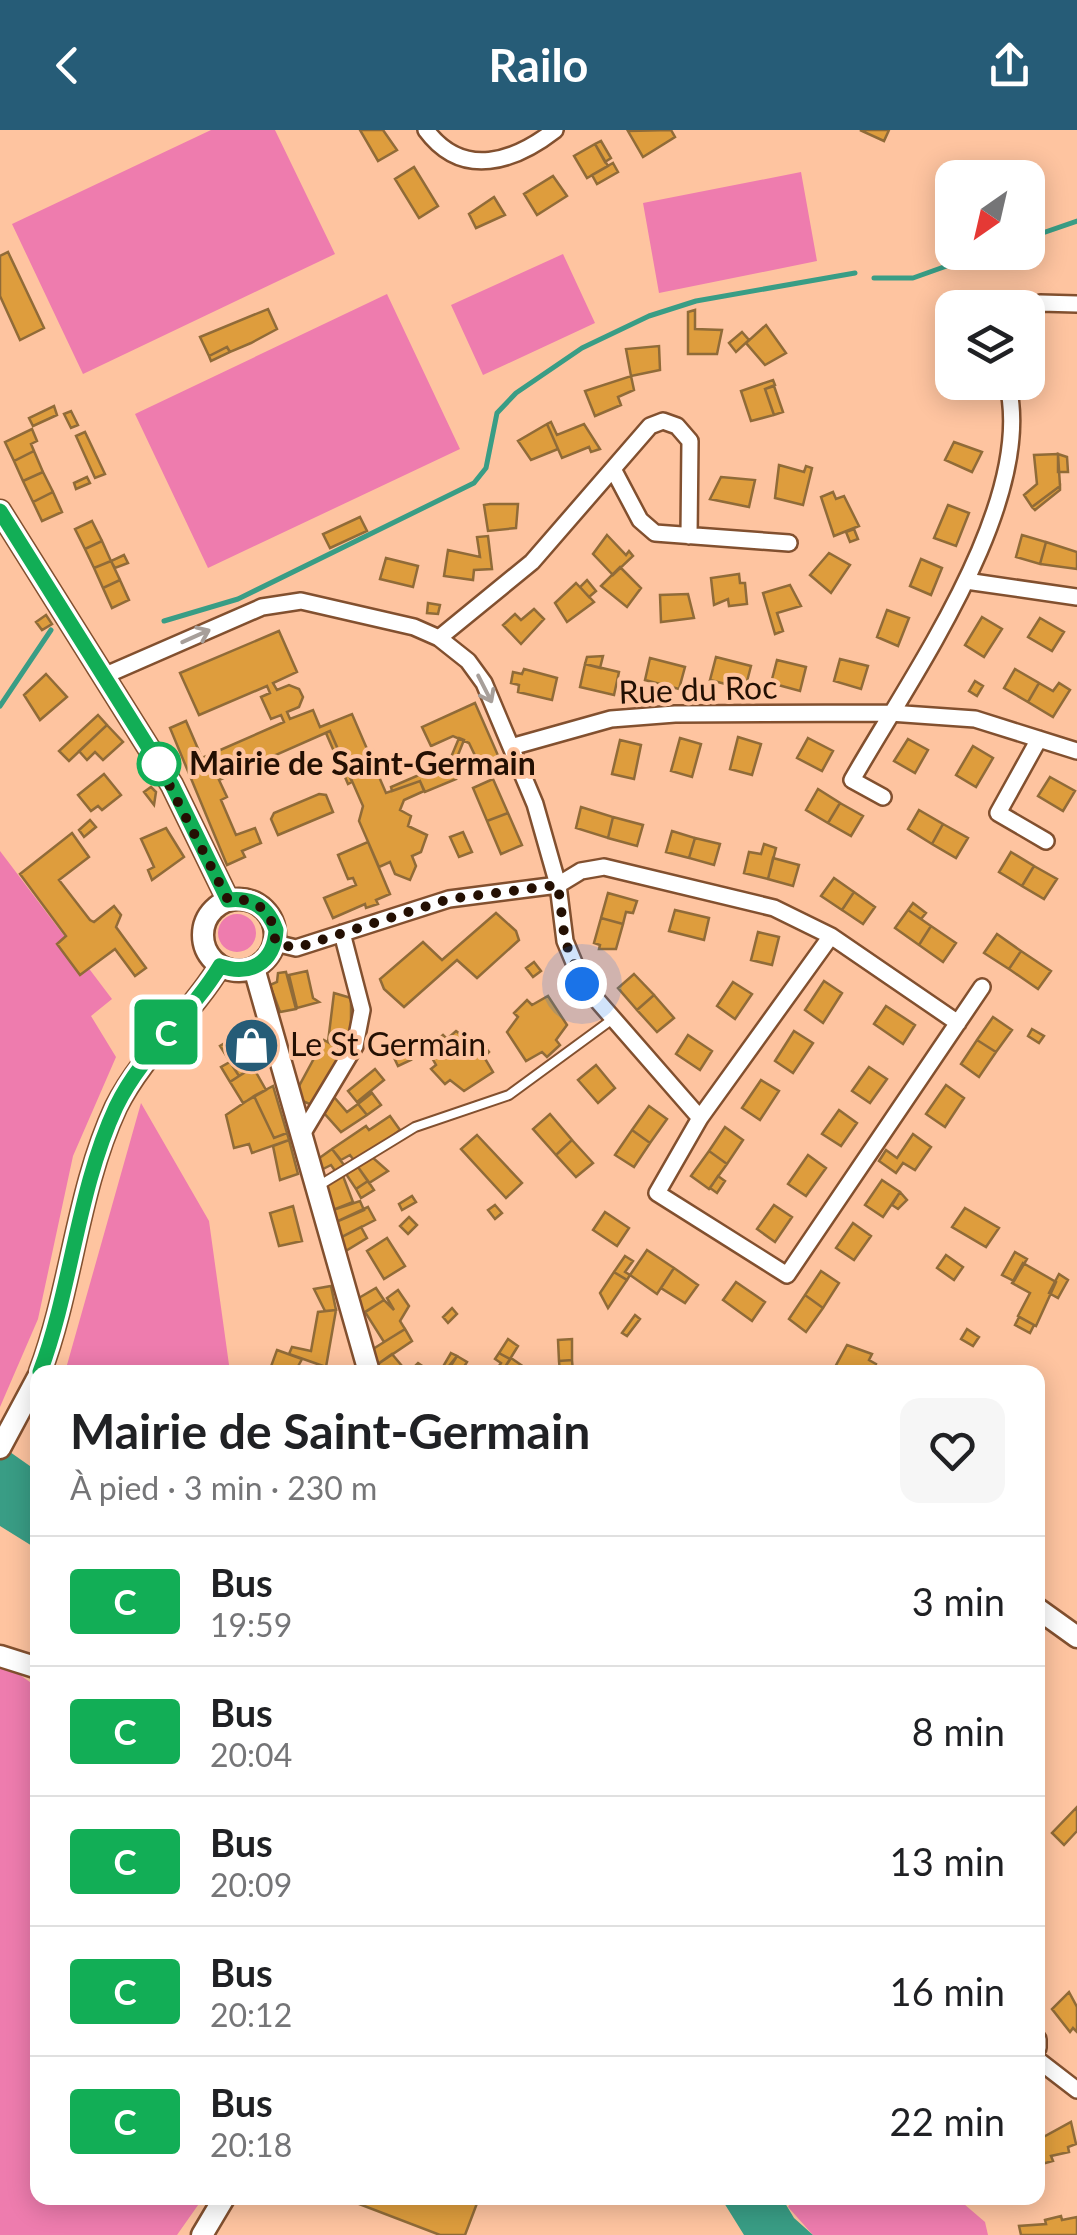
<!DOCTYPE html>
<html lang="fr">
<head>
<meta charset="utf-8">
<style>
  body { margin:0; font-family:Lato,sans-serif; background:#f6f6f6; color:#202124; height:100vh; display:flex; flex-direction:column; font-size:38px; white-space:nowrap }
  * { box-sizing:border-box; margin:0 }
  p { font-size:32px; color:#757577 }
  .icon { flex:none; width:55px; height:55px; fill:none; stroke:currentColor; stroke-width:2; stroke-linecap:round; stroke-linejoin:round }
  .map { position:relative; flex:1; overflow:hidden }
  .details { position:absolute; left:30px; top:1235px; width:1015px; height:840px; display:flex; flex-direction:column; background:#fff; border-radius:20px; box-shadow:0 5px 25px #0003 }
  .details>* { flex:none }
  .badge { padding:0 20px; border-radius:8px; font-size:35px; line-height:65px }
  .needle { width:65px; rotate:214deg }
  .controls { position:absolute; left:935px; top:30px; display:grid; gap:20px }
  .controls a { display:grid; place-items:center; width:110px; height:110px; border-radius:20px; background:#fff; box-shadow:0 5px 25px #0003; font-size:50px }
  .you { position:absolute; width:50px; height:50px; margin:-25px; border:8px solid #fff; border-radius:50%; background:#1a73e8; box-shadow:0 0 0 15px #1a73e833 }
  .map>.badge { position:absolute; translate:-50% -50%; box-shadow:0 0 0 5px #fff }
  .round { display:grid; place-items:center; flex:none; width:105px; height:105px; border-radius:20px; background:#f6f6f6 }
  .overview { display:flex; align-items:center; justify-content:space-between; height:170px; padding:0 40px }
  h1 { font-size:48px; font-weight:700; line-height:75px }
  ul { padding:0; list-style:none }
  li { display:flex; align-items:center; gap:30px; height:130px; padding:0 40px; border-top:2px solid #e0e0e0 }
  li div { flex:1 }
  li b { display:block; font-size:38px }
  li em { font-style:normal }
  li .badge { min-width:110px; font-weight:700; text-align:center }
  header { display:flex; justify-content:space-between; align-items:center; height:130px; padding:0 40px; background:#265c77; color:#fff; font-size:45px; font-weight:700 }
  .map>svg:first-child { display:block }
  .green { fill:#ee7cae }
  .water { fill:#399d85 }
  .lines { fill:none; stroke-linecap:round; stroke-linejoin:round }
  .stream { stroke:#399d85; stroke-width:5 }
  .building { fill:#de9d3d; stroke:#906b38; stroke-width:2.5 }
  .service-casing { stroke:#82502f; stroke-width:12 }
  .minor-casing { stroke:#82502f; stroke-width:20 }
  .tertiary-casing { stroke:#82502f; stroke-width:25 }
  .service { stroke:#fff; stroke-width:8 }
  .minor { stroke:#fff; stroke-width:15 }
  .tertiary { stroke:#fff; stroke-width:20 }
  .oneway { stroke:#a79f9a }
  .line-casing { stroke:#fff; stroke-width:22 }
  .line { stroke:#12ae56; stroke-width:15 }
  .walk { stroke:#241003; stroke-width:10; stroke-dasharray:0 18 }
  .stop-dot { fill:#fff; stroke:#12ae56; stroke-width:5 }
  .labels { text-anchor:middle; stroke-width:8; stroke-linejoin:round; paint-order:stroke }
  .street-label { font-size:32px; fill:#241003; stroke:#fec4a0 }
  .stop-label { font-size:32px; font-weight:bold; fill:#241003; stroke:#fec4a0; text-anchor:start }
  .poi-label { font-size:32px; fill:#241003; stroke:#fec4a0; text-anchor:start }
</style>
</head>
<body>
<header><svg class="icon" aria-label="back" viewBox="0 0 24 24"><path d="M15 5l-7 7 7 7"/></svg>Railo<svg class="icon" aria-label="share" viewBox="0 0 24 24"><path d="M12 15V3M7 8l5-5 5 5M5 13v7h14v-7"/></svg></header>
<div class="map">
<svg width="1077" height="2105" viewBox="0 0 1077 2105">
  <rect width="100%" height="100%" fill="#fec4a0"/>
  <path class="green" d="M211 0H275L335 124 83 244 12 94Z
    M801 42 817 131 659 163 643 73Z
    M563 124 595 193 483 245 451 175Z
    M387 164 460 319 208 438 135 284Z
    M0 721 112 869 91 886 116 927 73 1026 38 1189 0 1277Z
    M218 803a19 19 0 1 1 38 0a19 19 0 1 1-38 0Z
    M141 973 209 1091 230 1242H65Z
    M0 1538 13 1540 37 1557 38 2068H203L177 2105H0Z
    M794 2068H957L985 2092 988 2105H813L788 2077Z"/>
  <path class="water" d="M0 1315 37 1341V1419L0 1396Z
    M721 2068H782L794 2088 813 2105H744Z"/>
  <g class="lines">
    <path class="stream" d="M1028 108 1077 91
      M874 148H913L986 122
      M164 491 238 469 474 353 486 338 497 283 516 263 582 218 649 186 696 171 855 143
      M0 576 51 500"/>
  </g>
  <path class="building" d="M360 0H383L397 20 378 31Z
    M671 0 675 7 643 27 628 1Z
    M860 0H889L884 11Z
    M601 11 611 28 605 32 595 14Z
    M595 14 608 36 587 48 574 26Z
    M613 33 618 42 597 54 592 45Z
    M414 37 438 76 419 88 395 49Z
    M553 46 567 66 537 85 524 64Z
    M494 67 505 85 476 98 469 84Z
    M8 122 44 198 20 210 0 166V126Z
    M268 179 277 199 251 213 230 222 227 217 209 226 200 207Z
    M695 180V199L722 200 717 224H688V182Z
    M766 195 786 223 765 235 746 213Z
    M742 202 749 210 736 222 729 213Z
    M659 216 660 240 631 246 626 219Z
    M227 217 230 222 211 231 209 226Z
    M631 246 634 260 618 267 621 275 595 286 585 261Z
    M773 250 775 255 765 259 774 285 751 291 741 261Z
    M774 256 783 282 774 285 765 259Z
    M54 276 57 285 33 296 29 288Z
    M71 281 78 295 71 298 64 284Z
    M551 292 557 305 584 294 600 319 591 322 589 317 562 328 547 294Z
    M547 294 558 319 531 330 518 311Z
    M32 299 37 311 31 314 34 321 14 331 5 312Z
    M85 302 105 344 95 348 76 306Z
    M954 312 982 322 972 342 945 330Z
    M34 321 43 342 23 351 14 331Z
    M1058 324 1067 327 1068 342H1058Z
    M1058 324 1060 356 1032 377 1024 365 1037 354 1034 325Z
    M779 335 804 342 806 336 812 338 803 375 775 368Z
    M43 342 53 362 33 372 23 351Z
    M87 347 90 353 76 359 74 353Z
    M721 347 755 350 749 377 710 369Z
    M1060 356V360L1035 380 1032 377Z
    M53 362 62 382 42 391 33 372Z
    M833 362 836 369 844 366 859 396 834 406 821 367Z
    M490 374H518L516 398 488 401 484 375Z
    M948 375 969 383 956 416 934 408Z
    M360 387 367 401 330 418 323 404Z
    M92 391 102 411 85 419 75 399Z
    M854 399 858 409 850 412 846 402Z
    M607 405 626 425 629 421 633 426 613 445 593 424Z
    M1022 405 1046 412 1040 434 1016 427Z
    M488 406 492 439 474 440 473 450 444 446 448 420 480 427 477 407Z
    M102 411 111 431 94 438 85 419Z
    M1046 412 1077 422V439L1040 434Z
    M829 423 850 435 831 463 810 445Z
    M124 425 128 433 115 438 111 431Z
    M386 428 418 436 413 457 380 449Z
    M921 429 942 438 931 465 910 456Z
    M111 431 120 450 103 458 94 438Z
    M620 437 641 458 627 477 601 456Z
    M739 444 740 453H745L747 474 729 476 728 469 714 475 711 448Z
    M120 450 129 470 112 478 103 458Z
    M587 450 596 461 589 467 580 457Z
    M576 453 594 472 567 492 555 473Z
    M790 455 801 476 777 483 783 501 775 504 763 463Z
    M688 464 694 488 661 492 660 465Z
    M428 473 440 475 438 484 427 483Z
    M534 479 544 489 521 514 503 495 515 484 521 490Z
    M887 480 909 488 898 516 877 507Z
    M46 485 52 494 42 500 36 492Z
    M982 487 1002 499 984 527 965 515Z
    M1040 488 1064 502 1052 521 1028 507Z
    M279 501 297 542 273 553 277 560 289 555 299 559 303 567 299 577 287 582 290 589 313 580 320 597 352 584 386 663 420 651 424 661 404 670 400 680 411 686 408 696 427 705 421 722 412 726 416 736 410 750 395 744 390 732 379 737 359 691 363 676 330 601 219 650 227 667 221 670 236 705 255 698 261 713 242 721 245 727 227 735 170 598 186 591 202 628 284 592 281 585 271 589 261 567 270 563 267 556 199 585 180 543Z
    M603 526 600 538 585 534 587 527Z
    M716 527 751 536 745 559 710 550Z
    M650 528 685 537 679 559 645 550Z
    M840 529 868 536 861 559 834 551Z
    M777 530 806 537 800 561 771 553Z
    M585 534 619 542 614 565 580 557Z
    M524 539 557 548 552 570 518 562 519 555 511 553 513 542 522 544Z
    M1015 539 1039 553 1028 572 1004 558Z
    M46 544 67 567 40 590 24 565Z
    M975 551 983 556 977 566 969 561Z
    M1039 553 1053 561 1059 553 1070 560 1053 587 1028 572Z
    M475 573 500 630 481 638 469 613 453 606 431 616 422 597Z
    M98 585 107 595 69 631 59 621Z
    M107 595 123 612 103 630 95 622 87 630 79 621Z
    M330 601 352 652 348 654 326 603Z
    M738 607 761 614 752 645 730 639Z
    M459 608 464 610 452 640 449 632Z
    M680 608 701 614 692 647 671 641Z
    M808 608 833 621 822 641 797 628Z
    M908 609 928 620 915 643 894 631Z
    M620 610 641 615 634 649 612 644Z
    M973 616 993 628 976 657 956 645Z
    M449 632 456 649 425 662 420 651 392 661 391 657Z
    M104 644 121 665 102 680 98 676 91 681 78 665Z
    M1050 647 1075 661 1063 681 1038 666Z
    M493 649 508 683 487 691 473 658Z
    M151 657 156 662 154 675 144 662Z
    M818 659 840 673 828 693 806 680Z
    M319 664 326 665 333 682 278 705 271 689 274 683Z
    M840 673 863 686 851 706 828 693Z
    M581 677 613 687 608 708 576 698Z
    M919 680 943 694 932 714 908 699Z
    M508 683 522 715 501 724 487 691Z
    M613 687 643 695 637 716 608 708Z
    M90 690 96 697 84 707 79 700Z
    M943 694 968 708 956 728 932 714Z
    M166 698 184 727 152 750 148 740 154 737 141 709Z
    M672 701 695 708 689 728 666 722Z
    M463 702 472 722 459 727 450 707Z
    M72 703 89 727 59 750 90 790 94 792 114 776 121 785 116 797 146 838 135 846 115 819 80 845 57 814 66 806 20 744Z
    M695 708 720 714 714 735 689 728Z
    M368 712 390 764 376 770 378 774 366 778 365 774 333 788 324 768 356 755 353 748 348 749 338 725Z
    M764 714 776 718 768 749 744 743 749 722 761 724Z
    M1011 722 1034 736 1022 756 999 742Z
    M773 728 799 735 793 756 768 749Z
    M1034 736 1057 749 1044 769 1022 756Z
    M834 748 854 762 842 780 821 766Z
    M854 762 875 777 863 794 842 780Z
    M608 763 637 771 633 783 626 782 623 794 601 788Z
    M913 773 926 783 921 789 908 780Z
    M675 780 709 788 704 810 669 801Z
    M908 780 931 796 919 815 895 798Z
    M496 783 516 801 519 810 477 848 457 830 404 877 384 859 380 849 423 812 442 830Z
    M601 788 623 794 616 819H599L600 815 594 813Z
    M931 796 956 813 943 832 919 815Z
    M758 802 779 807 772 835 751 830Z
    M997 804 1021 821 1009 839 984 823Z
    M1021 821 1051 841 1038 859 1009 839Z
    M534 832 541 841 533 847 526 838Z
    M307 841 313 868 319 872 297 878 289 845Z
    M286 842 296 879 280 882 270 855 277 852 278 843Z
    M634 844 654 865 637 880 618 858Z
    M824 851 842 863 823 893 805 880Z
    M733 852 752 864 735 889 717 876Z
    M334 863 351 868V895L343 921 328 912Z
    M654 865 674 888 657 902 637 880Z
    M548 866 567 895 556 910 560 915 547 927 542 922 526 931 507 902 518 887 514 883 527 870 532 875Z
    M886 876 915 895 903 914 874 894Z
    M993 887 1012 900 996 922 977 910Z
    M1032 899 1044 906 1039 913 1028 906Z
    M245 901 259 909 265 930 239 946 220 916Z
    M456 901 471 912 476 907 489 922 484 927 493 942 464 961 450 950 445 954 431 939 436 935 427 919 443 905 447 909Z
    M794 901 813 913 793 943 775 931Z
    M688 905 712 921 700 940 676 924Z
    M324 910 343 921 312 975 300 970 298 958Z
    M977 910 996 922 979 947 961 934Z
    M402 911 411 930 398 936 389 917Z
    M230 932 239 946 230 952 221 937Z
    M596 935 615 958 598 973 578 950Z
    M253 937 266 960 243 973 230 952Z
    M869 937 887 949 870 973 852 961Z
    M375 939 384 950 357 972 348 961Z
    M761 950 779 961 760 990 742 978Z
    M946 955 964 968 945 997 926 984Z
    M273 956 287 1003 274 1008 254 966Z
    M372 963 381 975 367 985 358 974Z
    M254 966 274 1008 287 1003 289 1010 252 1023 249 1014 234 1018 226 985Z
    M334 967 347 982 358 974 367 985 341 1002 324 983Z
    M649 976 667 989 650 1013 632 1000Z
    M839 980 857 993 841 1016 822 1004Z
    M550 984 572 1010 556 1025 533 999Z
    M390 986 400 1000 356 1033 350 1025 341 1030 332 1019 366 996 369 1000Z
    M725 997 743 1010 727 1034 709 1021Z
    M632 1000 650 1013 634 1037 615 1025Z
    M913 1004 931 1017 915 1040 903 1033 896 1043 879 1031 886 1020 897 1028Z
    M477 1005 522 1053 506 1068 461 1019Z
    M289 1010 298 1044 280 1050 273 1016Z
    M572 1010 593 1033 576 1047 556 1025Z
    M332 1019 347 1039 338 1045 331 1035 321 1040 318 1029Z
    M709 1021 727 1034 709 1059 691 1046Z
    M808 1025 826 1038 806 1066 788 1054Z
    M372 1027 388 1041 369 1053 358 1037Z
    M358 1037 368 1051 356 1059 346 1044Z
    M343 1046 353 1072 333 1080 326 1054Z
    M718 1046 725 1051 717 1063 710 1058Z
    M882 1050 900 1062 883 1087 865 1075Z
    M368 1051 374 1060 361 1068 356 1059Z
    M900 1062 907 1070 898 1079 892 1075Z
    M412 1066 416 1072 402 1080 399 1074Z
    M360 1071 364 1080 336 1092 333 1080Z
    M495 1075 502 1083 495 1089 488 1080Z
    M774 1075 792 1087 775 1112 757 1099Z
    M293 1076 302 1111 279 1116 270 1083Z
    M368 1077 375 1090 340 1108 336 1092Z
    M965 1078 999 1098 986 1117 952 1097Z
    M605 1082 629 1098 617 1116 593 1100Z
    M409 1087 417 1095 408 1104 400 1096Z
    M853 1093 871 1106 854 1130 836 1118Z
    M361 1097 367 1108 344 1122 340 1108Z
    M387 1108 405 1136 384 1149 367 1121Z
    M647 1120 674 1138 657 1164 630 1145Z
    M1015 1122 1027 1129 1014 1151 1002 1145Z
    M946 1125 963 1137 954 1150 937 1138Z
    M625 1126 633 1131 625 1142 630 1145 627 1150 614 1142Z
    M1023 1133 1056 1152 1036 1196 1018 1186 1030 1163 1012 1153Z
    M674 1138 698 1155 685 1173 661 1158Z
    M821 1141 839 1153 823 1178 805 1165Z
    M614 1142 627 1150 608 1178 600 1163Z
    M1059 1144 1068 1150 1058 1168 1049 1163Z
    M736 1152 765 1172 752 1191 723 1170Z
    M331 1156 336 1180 325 1181 314 1159Z
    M376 1158 384 1170 361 1185 357 1169Z
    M398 1160 409 1176 400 1191 405 1199 384 1212 365 1182 384 1170 394 1180 387 1168Z
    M805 1165 823 1178 806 1202 789 1189Z
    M452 1178 457 1184 448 1193 443 1187Z
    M336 1180 326 1237 289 1224 292 1217 311 1221 318 1182Z
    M635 1185 640 1189 627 1206 622 1203Z
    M1019 1187 1034 1195 1030 1203 1015 1195Z
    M405 1199 412 1211 378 1234 373 1219Z
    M967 1199 979 1207 973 1216 961 1209Z
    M508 1209 518 1216 510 1229 499 1223Z
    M572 1209V1230L559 1231 558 1210Z
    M847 1215 872 1224 869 1230 876 1234 873 1242 834 1239Z
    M277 1220 302 1229 295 1242H269Z
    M451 1223 457 1226 444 1242 441 1240Z
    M499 1223 510 1229 502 1242H495L501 1233 495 1229Z
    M392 1224 407 1242H385L378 1234Z
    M457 1226 467 1232 461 1242H447Z
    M511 1228 524 1237 520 1242H502Z
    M572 1230 573 1242H560L559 1231Z
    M418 1233 431 1242H409Z
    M1077 1677V1701L1064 1715 1052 1703Z
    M1069 1862 1077 1877V1902L1073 1898 1070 1902 1052 1879Z
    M1071 1992 1076 2014 1068 2017 1069 2022 1051 2026 1053 2031 1038 2035V2010Z
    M361 2068H479L465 2105H440L359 2074Z
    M1061 2086 1062 2090 1077 2087V2105H1021L1019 2096 1046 2094 1045 2090Z"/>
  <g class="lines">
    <defs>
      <path id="service" d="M320 1055 415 997 509 965 610 891"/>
      <path id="minor" d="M426 0C463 50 515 31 555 0
        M1028 181 1040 173 1077 174
        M613 339 640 390 655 403 789 413
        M966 451 1077 467
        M439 508 532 432 650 296 663 291 677 296 690 311 689 406
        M106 545 262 477 301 471 414 497 439 508 468 531 484 553 511 617 535 674 558 755 565 811 583 854 700 988
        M1039 609 998 683 1046 711
        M511 617 611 589 675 584 890 583 975 589 1077 621
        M883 667 852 650C909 549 1038 371 1007 252
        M831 806 700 988 657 1063 787 1145 982 857
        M275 813 296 818 449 769 558 755 581 741 604 737 774 778 831 806 958 893
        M301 1006 355 916 362 880 342 803
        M1038 1909V1918
        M1038 1930 1077 1960"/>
      <path id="tertiary" d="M0 381 172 655 228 770
        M203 805a36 36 0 1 1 72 0a36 36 0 1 1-72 0Z
        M254 838 369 1242
        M40 1242C72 1157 77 1061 116 977 143 923 189 887 220 836
        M0 1318 38 1247
        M1038 1479 1077 1507
        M0 1526 38 1538
        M202 2105 224 2068"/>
    </defs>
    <use href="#service" class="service-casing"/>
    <use href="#minor" class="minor-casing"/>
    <use href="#tertiary" class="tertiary-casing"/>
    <use href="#service" class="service"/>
    <use href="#minor" class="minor"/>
    <use href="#tertiary" class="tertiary"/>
  </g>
  <defs><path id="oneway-shaft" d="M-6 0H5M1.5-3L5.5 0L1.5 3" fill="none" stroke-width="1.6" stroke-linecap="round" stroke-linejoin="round" transform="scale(2.5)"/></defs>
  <g class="oneway">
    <use href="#oneway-shaft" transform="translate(196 506) rotate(-24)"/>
    <use href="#oneway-shaft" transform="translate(485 559) rotate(63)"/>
  </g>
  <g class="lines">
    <defs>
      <path id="line" d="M0 381 172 655 228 770C252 767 268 777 276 800 274 834 249 846 220 836 189 887 142 923 116 977 77 1061 72 1157 40 1242"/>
    </defs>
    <use href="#line" class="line-casing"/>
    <use href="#line" class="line"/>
    <path class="walk" d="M159 634 156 629 228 770C257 766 276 784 275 813L296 818 449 769 558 755 565 811 582 854"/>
  </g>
  <defs>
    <symbol id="shop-disc" viewBox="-11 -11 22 22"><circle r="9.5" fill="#265c77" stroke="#fec4a0"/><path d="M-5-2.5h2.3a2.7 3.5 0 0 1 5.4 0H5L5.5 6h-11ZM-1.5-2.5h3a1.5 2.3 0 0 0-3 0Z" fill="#fff"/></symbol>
  </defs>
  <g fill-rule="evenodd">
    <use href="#shop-disc" x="220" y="884" width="63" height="63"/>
  </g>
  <circle class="stop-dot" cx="159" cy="634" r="20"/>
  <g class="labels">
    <g class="street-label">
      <text transform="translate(698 560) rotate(-2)" y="11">Rue du Roc</text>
    </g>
    <g class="stop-label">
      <text x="189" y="645">Mairie de Saint-Germain</text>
    </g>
    <g class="poi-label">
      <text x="290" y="926">Le St Germain</text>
    </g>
  </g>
</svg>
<div class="controls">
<a><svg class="needle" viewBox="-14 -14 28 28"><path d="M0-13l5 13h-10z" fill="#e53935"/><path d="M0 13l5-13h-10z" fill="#757577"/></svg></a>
<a><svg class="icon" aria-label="layers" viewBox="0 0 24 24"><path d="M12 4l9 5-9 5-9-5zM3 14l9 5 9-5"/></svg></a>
</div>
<div class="you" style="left:582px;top:854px"></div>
<b class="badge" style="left:166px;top:902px;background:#12ae56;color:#fff">C</b>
<section class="details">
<div class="overview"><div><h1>Mairie de Saint-Germain</h1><p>À pied · 3 min · 230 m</p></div><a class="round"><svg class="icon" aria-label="heart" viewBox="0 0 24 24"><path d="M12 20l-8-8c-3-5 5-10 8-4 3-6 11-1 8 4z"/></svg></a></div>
<ul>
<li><span class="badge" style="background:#12ae56;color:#fff">C</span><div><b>Bus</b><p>19:59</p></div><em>3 min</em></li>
<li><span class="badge" style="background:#12ae56;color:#fff">C</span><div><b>Bus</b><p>20:04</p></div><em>8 min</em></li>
<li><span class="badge" style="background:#12ae56;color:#fff">C</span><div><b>Bus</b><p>20:09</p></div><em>13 min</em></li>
<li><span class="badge" style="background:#12ae56;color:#fff">C</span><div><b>Bus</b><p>20:12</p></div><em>16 min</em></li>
<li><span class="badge" style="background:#12ae56;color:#fff">C</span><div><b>Bus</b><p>20:18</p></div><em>22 min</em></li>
</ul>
</section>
</div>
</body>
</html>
